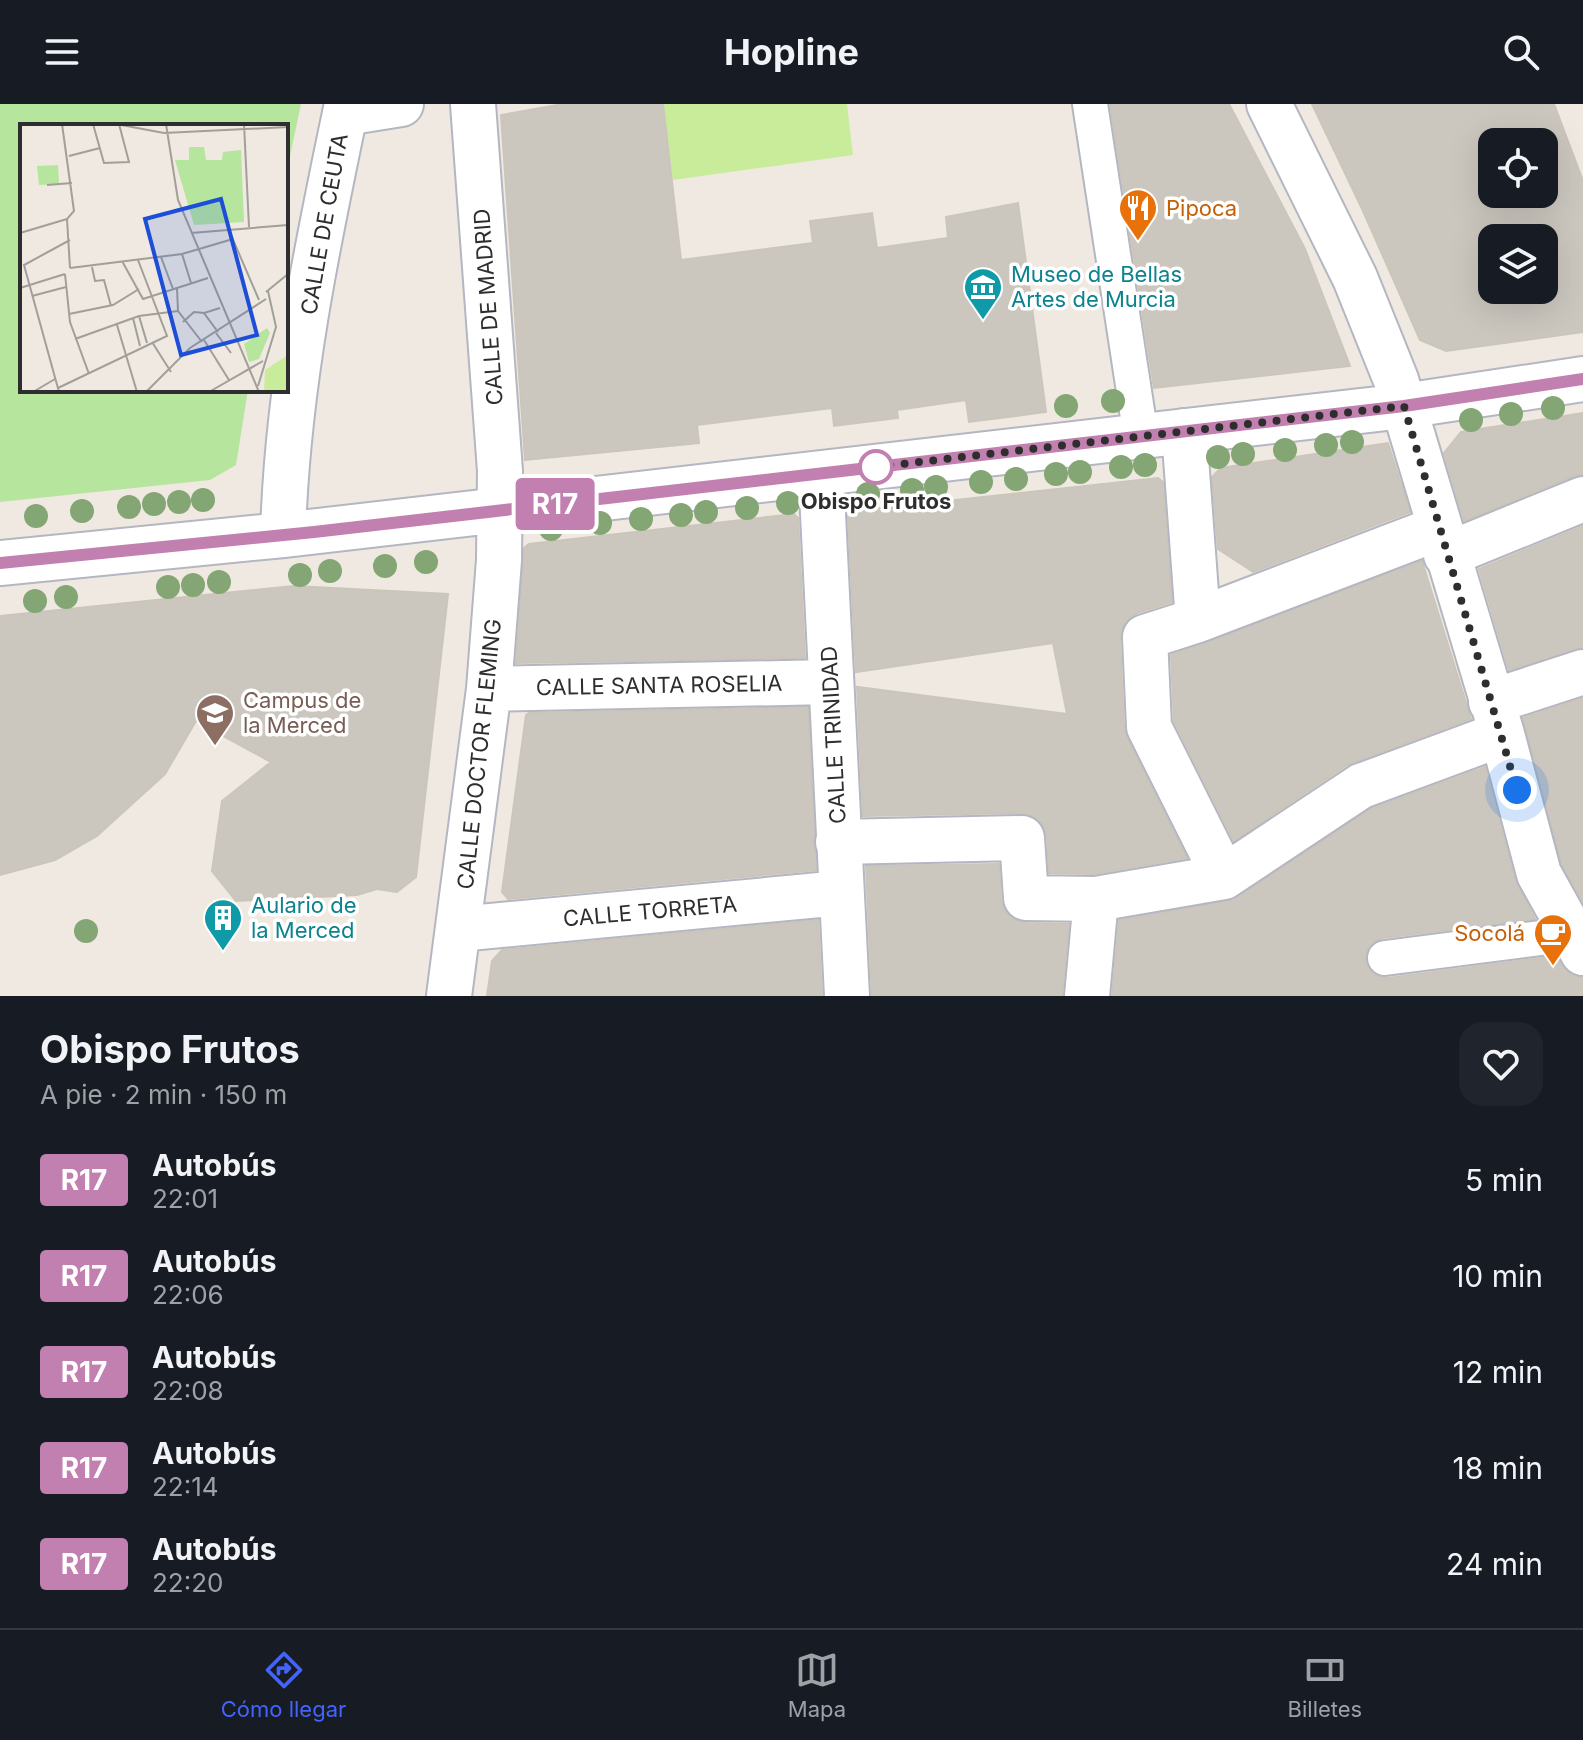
<!DOCTYPE html>
<html lang="es">
<head>
<meta charset="utf-8">
<style>
  body { margin:0; font-family:Inter,sans-serif; background:#20242c; color:#f1f3f6; height:100vh; display:flex; flex-direction:column; font-size:30px; white-space:nowrap }
  * { box-sizing:border-box; margin:0 }
  p { font-size:26px; color:#9ea1a6 }
  .icon { flex:none; width:44px; height:44px; fill:none; stroke:currentColor; stroke-width:2; stroke-linecap:round; stroke-linejoin:round }
  .map { position:relative; height:892px; overflow:hidden }
  .details { display:flex; flex-direction:column; background:#171b24; flex:1 }
  .details>* { flex:none }
  .badge { padding:0 16px; border-radius:6px; font-size:28px; line-height:52px }
  .buttons { position:absolute; left:1478px; top:24px; display:grid; gap:16px }
  .buttons a { display:grid; place-items:center; width:80px; height:80px; border-radius:16px; background:#171b24; box-shadow:0 8px 32px #0002; font-size:40px }
  .you { position:absolute; width:40px; height:40px; margin:-20px; border:6px solid #fff; border-radius:50%; background:#1a73e8; box-shadow:0 0 0 12px #1a73e833 }
  .map>.badge { position:absolute; translate:-50% -50%; box-shadow:0 0 0 4px #fff }
  .round { display:grid; place-items:center; flex:none; width:84px; height:84px; border-radius:24px; background:#20242c }
  .head { display:flex; align-items:center; justify-content:space-between; height:136px; padding:0 40px }
  h1 { font-size:38px; font-weight:700; line-height:60px }
  ul { padding:0; list-style:none }
  li { display:flex; align-items:center; gap:24px; height:96px; padding:0 40px }
  li div { flex:1 }
  li b { display:block; font-size:30px }
  li em { font-style:normal }
  li .badge { min-width:88px; font-weight:700; text-align:center }
  header { display:flex; justify-content:space-between; align-items:center; height:104px; padding:0 40px; background:#171b24; font-size:36px; font-weight:700 }
  .tabs { display:flex; justify-content:space-around; align-items:center; height:112px; border-top:2px solid #363941; background:#171b24; font-size:22px; color:#9ea1a6 }
  .tabs a { display:grid; justify-items:center; gap:4px }
  .tabs .active { color:#4264fb }
  .map>svg:first-child { display:block }
  .green { fill:#b6e59e }
  .pitch { fill:#c9ec9a }
  .building { fill:#cbc7bf; stroke:#cbc5ba; stroke-width:2; fill-rule:evenodd }
  .lines { fill:none; stroke-linecap:round; stroke-linejoin:round }
  .pedestrian-casing { stroke:#b4b7c1; stroke-width:38 }
  .minor-casing { stroke:#b4b7c1; stroke-width:48 }
  .pedestrian { stroke:#fff; stroke-width:34 }
  .minor { stroke:#fff; stroke-width:44 }
  .tree { fill:#84a574 }
  .line-casing { stroke:#fff; stroke-width:18 }
  .line { stroke:#c180af; stroke-width:12 }
  .walk { stroke:#2e2e2e; stroke-width:8; stroke-dasharray:0 14.4 }
  .stop-dot { fill:#fff; stroke:#c180af; stroke-width:4 }
  .labels { text-anchor:middle; stroke-width:7; stroke-linejoin:round; paint-order:stroke }
  .food-label { font-size:22px; fill:#c56008; stroke:#fff; text-anchor:start }
  .street-label { font-size:22px; fill:#2e2e2e; stroke:#fff }
  .culture-label { font-size:22px; fill:#0d838f; stroke:#fff; text-anchor:start }
  .stop-label { font-size:22px; font-weight:bold; fill:#2e2e2e; stroke:#fff }
  .education-label { font-size:22px; fill:#785e54; stroke:#fff; text-anchor:start }
  .inset-road { fill:none; stroke:#a29e99; stroke-width:2 }
  .view { fill:#1d4ed8; fill-opacity:0.15; stroke:#1d4ed8; stroke-width:4 }
  .inset-edge { fill:none; stroke:#2e2e2e; stroke-width:4 }
</style>
</head>
<body>
<header><svg class="icon" aria-label="menu" viewBox="0 0 24 24"><path d="M4 6h16M4 12h16M4 18h16"/></svg>Hopline<svg class="icon" aria-label="search" viewBox="0 0 24 24"><circle cx="10" cy="10" r="6"/><path d="M15 15l6 6"/></svg></header>
<div class="map">
<svg width="1583" height="892" viewBox="0 0 1583 892">
  <rect width="100%" height="100%" fill="#efe9e1"/>
  <path class="green" d="M0 0H301L286 71V22H22V286H248L236 361 210 376 0 398Z"/>
  <path class="pitch" d="M663 0H847L853 51 673 76Z"/>
  <path class="building" d="M563 0H663L681 156 813 139 810 117 872 109 877 144 948 134 946 113 1018 99 1046 308 969 318 966 296 897 306 898 314 834 322 832 304 697 321 699 339 525 356 501 11Z
    M1110 0H1229L1305 145 1350 262 1154 284Z
    M1312 0H1554L1583 77V228L1446 247 1420 236 1363 107ZM1492 38H1544V90H1492ZM1492 134H1544V186H1492Z
    M1583 309V371L1574 372 1464 417 1444 349 1461 328Z
    M1388 339 1410 408 1253 468 1218 445 1212 373 1221 364Z
    M1158 374 1163 378 1172 498 1137 509 1124 520 1120 534 1124 624 1127 634 1187 754 1094 770 1049 769 1047 732 1042 720 1033 712 1021 709 863 712 857 583 1067 610 1053 539 856 568 848 412 854 407Z
    M794 410 798 414 805 554 516 559 524 444 529 440Z
    M1583 422V544L1509 566 1479 465Z
    M1422 457 1471 615 1347 661 1234 737 1174 617 1171 551Z
    M294 482 448 490 416 773 397 788 377 785 357 791 236 797 212 767 222 697 271 658 196 617 165 670 97 732 55 756 0 771V512Z
    M1583 594V798L1562 761 1523 614Z
    M808 603 816 766 508 795 502 788 526 611 529 609Z
    M1485 663 1515 776 1535 815 1382 834 1372 839 1367 846 1365 856 1369 865 1377 872 1388 874 1556 852 1570 870 1583 874V892H1112L1119 816 1234 796 1372 704Z
    M999 760 1001 796 1005 807 1013 815 1026 819 1069 820 1062 892H872L866 762Z
    M818 816 822 892H487L492 857 502 846Z"/>
  <g class="lines">
    <defs>
      <path id="pedestrian" d="M1090 0 1141 333
        M1385 854 1572 830"/>
      <path id="minor" d="M1269 0 1355 174 1396 276 1502 630 1539 770 1583 849
        M345 9 401 0
        M1184 327 1198 516 1439 424
        M821 370 847 892
        M283 431C287 286 317 142 347 0
        M1446 451 1583 395
        M0 459 283 431 1404 302 1583 275
        M1198 516 1145 533 1149 623 1224 773
        M489 585 830 578
        M1491 598 1583 568
        M838 738 1022 734 1026 794 1096 795 1224 773 1361 682 1502 630
        M459 825 841 789
        M449 892 489 585 499 456 500 367 473 0
        M1087 892 1096 795"/>
    </defs>
    <use href="#pedestrian" class="pedestrian-casing"/>
    <use href="#minor" class="minor-casing"/>
    <use href="#pedestrian" class="pedestrian"/>
    <use href="#minor" class="minor"/>
  </g>
  <g class="tree">
    <circle cx="1113" cy="297" r="12"/>
    <circle cx="1066" cy="302" r="12"/>
    <circle cx="1553" cy="304" r="12"/>
    <circle cx="1511" cy="310" r="12"/>
    <circle cx="1471" cy="316" r="12"/>
    <circle cx="1352" cy="338" r="12"/>
    <circle cx="1326" cy="341" r="12"/>
    <circle cx="1285" cy="346" r="12"/>
    <circle cx="1243" cy="350" r="12"/>
    <circle cx="1218" cy="353" r="12"/>
    <circle cx="1145" cy="361" r="12"/>
    <circle cx="1121" cy="363" r="12"/>
    <circle cx="1080" cy="368" r="12"/>
    <circle cx="1056" cy="370" r="12"/>
    <circle cx="1016" cy="375" r="12"/>
    <circle cx="981" cy="378" r="12"/>
    <circle cx="936" cy="383" r="12"/>
    <circle cx="912" cy="386" r="12"/>
    <circle cx="868" cy="390" r="12"/>
    <circle cx="203" cy="396" r="12"/>
    <circle cx="179" cy="398" r="12"/>
    <circle cx="788" cy="399" r="12"/>
    <circle cx="154" cy="400" r="12"/>
    <circle cx="129" cy="403" r="12"/>
    <circle cx="747" cy="404" r="12"/>
    <circle cx="82" cy="407" r="12"/>
    <circle cx="706" cy="408" r="12"/>
    <circle cx="681" cy="411" r="12"/>
    <circle cx="36" cy="412" r="12"/>
    <circle cx="641" cy="415" r="12"/>
    <circle cx="600" cy="419" r="12"/>
    <circle cx="551" cy="425" r="12"/>
    <circle cx="426" cy="458" r="12"/>
    <circle cx="385" cy="462" r="12"/>
    <circle cx="330" cy="467" r="12"/>
    <circle cx="300" cy="471" r="12"/>
    <circle cx="219" cy="478" r="12"/>
    <circle cx="193" cy="481" r="12"/>
    <circle cx="168" cy="483" r="12"/>
    <circle cx="66" cy="493" r="12"/>
    <circle cx="35" cy="497" r="12"/>
    <circle cx="86" cy="827" r="12"/>
  </g>
  <g class="lines">
    <defs>
      <path id="line" d="M0 459 314 428 1404 302 1583 275"/>
    </defs>
    <use href="#line" class="line-casing"/>
    <use href="#line" class="line"/>
    <path class="walk" d="M876 363 1404 302 1517 686"/>
  </g>
  <defs>
    <symbol id="restaurant-pin" viewBox="-11 -11 22 30"><path d="M0 17L-7.5 6A9.5 9.5 0 1 1 7.5 6Z" fill="#e8710a" stroke="#fff"/><path d="M-5-6h1v4h1v-4h1v4h1v-4h1v5L-1.5 .5V6h-2V.5L-5-1ZM5-6V6H3V1.5H1.5Q1.5-4 5-6Z" fill="#fff"/></symbol>
    <symbol id="museum-pin" viewBox="-11 -11 22 30"><path d="M0 17L-7.5 6A9.5 9.5 0 1 1 7.5 6Z" fill="#0f9aa8" stroke="#fff"/><path d="M0-6L6-3V-2H-6V-3ZM-5-1h2V3h-2ZM-1-1h2V3h-2ZM3-1h2V3H3ZM-6 4H6V6H-6Z" fill="#fff"/></symbol>
    <symbol id="university-pin" viewBox="-11 -11 22 30"><path d="M0 17L-7.5 6A9.5 9.5 0 1 1 7.5 6Z" fill="#8d6e63" stroke="#fff"/><path d="M0-5L7-2L0 1L-7-2ZM-4 1L0 2.5L4 1V4Q0 6-4 4Z" fill="#fff"/></symbol>
    <symbol id="building-pin" viewBox="-11 -11 22 30"><path d="M0 17L-7.5 6A9.5 9.5 0 1 1 7.5 6Z" fill="#0f9aa8" stroke="#fff"/><path d="M-4-6H4V6H1V3H-1V6H-4ZM-2.5-4.3h1.7v1.8h-1.7ZM.8-4.3h1.7v1.8H.8ZM-2.5-1h1.7V.8h-1.7ZM.8-1h1.7V.8H.8Z" fill="#fff"/></symbol>
    <symbol id="cafe-pin" viewBox="-11 -11 22 30"><path d="M0 17L-7.5 6A9.5 9.5 0 1 1 7.5 6Z" fill="#e8710a" stroke="#fff"/><path d="M-5.5-4.5H6V0H3Q3 3.5 0 3.5H-2.5Q-5.5 3.5-5.5 0ZM3-3.2v2h1.7v-2ZM-6 4.5H4V6H-6Z" fill="#fff"/></symbol>
  </defs>
  <g fill-rule="evenodd">
    <use href="#restaurant-pin" x="1116" y="82" width="44" height="60"/>
    <use href="#museum-pin" x="961" y="161" width="44" height="60"/>
    <use href="#university-pin" x="193" y="587" width="44" height="60"/>
    <use href="#building-pin" x="201" y="792" width="44" height="60"/>
    <use href="#cafe-pin" x="1531" y="807" width="44" height="60"/>
  </g>
  <circle class="stop-dot" cx="876" cy="363" r="16"/>
  <g class="labels">
    <g class="food-label">
      <text x="1166" y="112">Pipoca</text>
      <text x="1525" y="837" text-anchor="end">Socolá</text>
    </g>
    <g class="street-label">
      <text transform="translate(324 120) rotate(-80)" y="8">CALLE DE CEUTA</text>
      <text transform="translate(488 203) rotate(-94)" y="8">CALLE DE MADRID</text>
      <text transform="translate(659 581) rotate(-1)" y="8">CALLE SANTA ROSELIA</text>
      <text transform="translate(833 631) rotate(-93)" y="8">CALLE TRINIDAD</text>
      <text transform="translate(479 650) rotate(-84)" y="8">CALLE DOCTOR FLEMING</text>
      <text transform="translate(650 807) rotate(-5)" y="8">CALLE TORRETA</text>
    </g>
    <g class="culture-label">
      <text x="1011" y="178">Museo de Bellas<tspan x="1011" dy="25">Artes de Murcia</tspan></text>
      <text x="251" y="809">Aulario de<tspan x="251" dy="25">la Merced</tspan></text>
    </g>
    <g class="stop-label">
      <text x="876" y="405">Obispo Frutos</text>
    </g>
    <g class="education-label">
      <text x="243" y="604">Campus de<tspan x="243" dy="25">la Merced</tspan></text>
    </g>
  </g>
  <g transform="translate(20 20)">
    <rect width="268" height="268" fill="#efe9e1"/>
    <path d="M169 23H184L186 36H202L203 28 221 26 224 98 174 101 155 36H169ZM38 41 39 60 19 61 17 42ZM247 204 250 209 239 235 229 238 224 220Z" fill="#b6e59e"/>
    <path d="M268 231V268H244L245 246Z" fill="#c9ec9a"/>
    <path class="inset-road" d="M42 0 54 87 47 95 50 144M73 0 84 39 109 38 99 0M96 0 144 9 268 3M146 0 158 76 239 268M224 0 229 103M49 32 80 24M27 61 52 59M0 109 47 95M171 109 268 101M211 111 239 176M162 130 171 159M141 133 153 165M102 137 123 175 188 154M72 143 75 157 84 156 91 182M50 144 162 130 213 115M45 150 50 198 69 250M0 164 45 150M157 164 158 187 182 218M246 168 268 150M12 172 46 163M49 190 93 181 119 165M119 192 127 219M113 194 120 222M163 198 174 188 184 189M97 201 117 268M198 208 184 189 200 184M196 209 211 229M55 215 119 192 158 187M184 216 209 256M132 218 151 248M238 262 256 203 248 167M38 264 147 212 118 136M13 268 35 255M39 268 4 141 50 116M126 268 170 224 246 175M189 268 243 237"/>
    <path class="view" d="M201 75 237 211 161 231 125 95Z"/>
    <rect width="268" height="268" class="inset-edge"/>
  </g>
</svg>
<div class="buttons">
<a><svg class="icon" aria-label="locate" viewBox="0 0 24 24"><circle cx="12" cy="12" r="6"/><path d="M12 2v4M12 18v4M2 12h4M18 12h4"/></svg></a>
<a><svg class="icon" aria-label="layers" viewBox="0 0 24 24"><path d="M12 4l9 5-9 5-9-5zM3 14l9 5 9-5"/></svg></a>
</div>
<div class="you" style="left:1517px;top:686px"></div>
<b class="badge" style="left:555px;top:400px;background:#c180af;color:#fff">R17</b>
</div>
<section class="details">
<div class="head"><div><h1>Obispo Frutos</h1><p>A pie · 2 min · 150 m</p></div><a class="round"><svg class="icon" aria-label="heart" viewBox="0 0 24 24"><path d="M12 20l-8-8c-3-5 5-10 8-4 3-6 11-1 8 4z"/></svg></a></div>
<ul>
<li><span class="badge" style="background:#c180af;color:#fff">R17</span><div><b>Autobús</b><p>22:01</p></div><em>5 min</em></li>
<li><span class="badge" style="background:#c180af;color:#fff">R17</span><div><b>Autobús</b><p>22:06</p></div><em>10 min</em></li>
<li><span class="badge" style="background:#c180af;color:#fff">R17</span><div><b>Autobús</b><p>22:08</p></div><em>12 min</em></li>
<li><span class="badge" style="background:#c180af;color:#fff">R17</span><div><b>Autobús</b><p>22:14</p></div><em>18 min</em></li>
<li><span class="badge" style="background:#c180af;color:#fff">R17</span><div><b>Autobús</b><p>22:20</p></div><em>24 min</em></li>
</ul>
</section>
<nav class="tabs">
<a class="active"><svg class="icon" aria-label="directions" viewBox="0 0 24 24"><path d="M12 3l9 9-9 9-9-9zM9 14v-3h6M13 9l2 2-2 2"/></svg>Cómo llegar</a>
<a><svg class="icon" aria-label="map" viewBox="0 0 24 24"><path d="M3 6l6-2 6 2 6-2v14l-6 2-6-2-6 2zM9 4v14M15 6v14"/></svg>Mapa</a>
<a><svg class="icon" aria-label="tickets" viewBox="0 0 24 24"><path d="M3 7h18v10H3zM15 7v10"/></svg>Billetes</a>
</nav>
</body>
</html>
